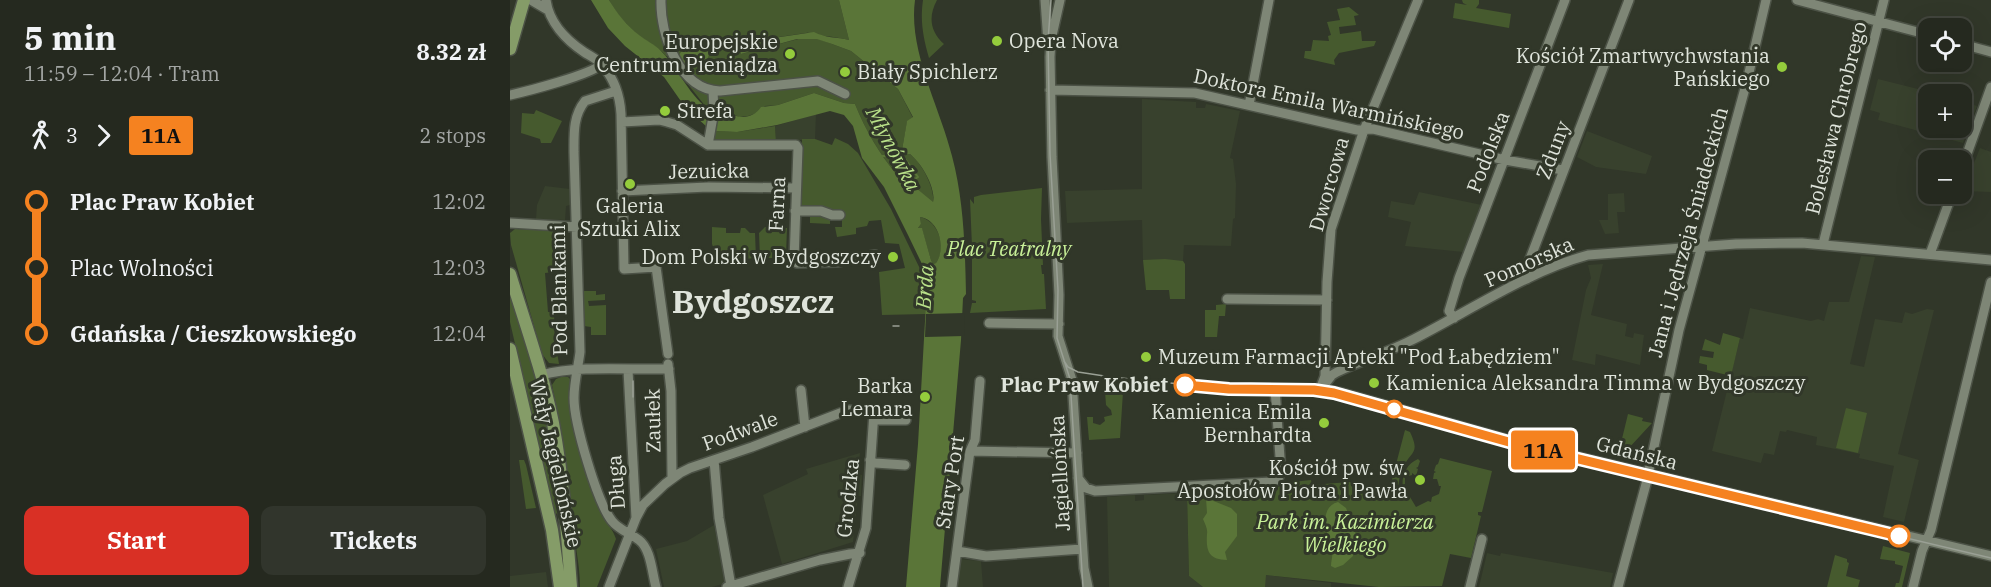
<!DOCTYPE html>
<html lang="en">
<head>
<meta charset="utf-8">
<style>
  body { margin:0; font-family:"IBM Plex Serif",serif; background:#31352c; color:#f1f3f6; height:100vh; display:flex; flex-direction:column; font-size:22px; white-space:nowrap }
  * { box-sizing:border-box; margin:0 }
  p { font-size:20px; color:#a3a6a4 }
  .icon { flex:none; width:33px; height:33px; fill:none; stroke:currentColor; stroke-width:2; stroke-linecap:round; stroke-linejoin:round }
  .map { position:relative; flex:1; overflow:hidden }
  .panel { display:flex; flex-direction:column; background:#25291f; width:510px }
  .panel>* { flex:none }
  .badge { padding:0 12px; border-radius:4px; font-size:21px; line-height:39px }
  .controls { position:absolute; left:1408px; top:18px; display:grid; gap:12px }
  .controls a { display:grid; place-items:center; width:54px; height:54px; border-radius:12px; background:#25291f; box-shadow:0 6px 24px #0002,0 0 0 2px #42453d; font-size:30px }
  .map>.badge { position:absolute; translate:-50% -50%; box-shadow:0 0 0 3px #fff }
  .legs { display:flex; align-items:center; gap:9px; height:66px; padding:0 24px; font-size:20px }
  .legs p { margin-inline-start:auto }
  .overview { display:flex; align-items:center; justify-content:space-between; height:102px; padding:0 24px }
  h1 { font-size:33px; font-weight:700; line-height:45px }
  .cta { display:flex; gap:12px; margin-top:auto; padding:12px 24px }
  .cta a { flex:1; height:69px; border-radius:12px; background:#d93025; color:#fff; font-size:24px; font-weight:700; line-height:69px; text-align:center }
  .cta a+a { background:#31352c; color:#f1f3f6 }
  ul { padding:0 24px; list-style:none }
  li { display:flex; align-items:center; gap:21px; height:66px; font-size:22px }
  li i { display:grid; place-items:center; width:9px; height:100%; margin:0 8px; background:currentColor }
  li i::after { content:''; width:15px; height:15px; margin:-8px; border:4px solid; border-radius:50%; background:#25291f }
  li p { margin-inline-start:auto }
  li:first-child i { background:linear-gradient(#0000 50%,currentColor 0) }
  li:last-child i { background:linear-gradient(currentColor 50%,#0000 0) }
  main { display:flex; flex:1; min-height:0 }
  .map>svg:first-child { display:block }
  .built { fill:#38412d }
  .green { fill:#465a2e }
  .water { fill:#5a7538; fill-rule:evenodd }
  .pier { fill:#313729 }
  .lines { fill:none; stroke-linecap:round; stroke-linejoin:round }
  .stream { stroke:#5a7538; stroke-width:2 }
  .river { stroke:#5a7538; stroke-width:14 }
  .minor-casing { stroke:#4c5246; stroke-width:12 }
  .major-casing { stroke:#4c5246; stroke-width:15 }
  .minor { stroke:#7e8676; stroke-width:9 }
  .major { stroke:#859c68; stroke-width:12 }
  .tram { stroke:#9aa095; stroke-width:1.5 }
  .line-1-casing { stroke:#fff; stroke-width:14 }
  .line-1 { stroke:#f58220; stroke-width:9 }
  .poi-dot { fill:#94cc3c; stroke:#313729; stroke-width:2 }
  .stop-1-dot { fill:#fff; stroke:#f58220; stroke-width:3 }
  .labels { text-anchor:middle; stroke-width:6; stroke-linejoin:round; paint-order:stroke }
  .poi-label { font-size:20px; fill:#dfe4db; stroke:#313729; text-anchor:end }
  .street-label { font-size:20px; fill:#dfe4db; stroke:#313729 }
  .park-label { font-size:20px; font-style:italic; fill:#c9f299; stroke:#313729 }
  .stop-label { font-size:20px; font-weight:bold; fill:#dfe4db; stroke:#313729; text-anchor:end }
  .water-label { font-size:21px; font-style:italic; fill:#b9e189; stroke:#313729 }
  .town-label { font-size:32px; font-weight:bold; fill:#dfe4db; stroke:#313729 }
</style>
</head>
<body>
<main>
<section class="panel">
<div class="overview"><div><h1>5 min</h1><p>11:59 – 12:04 · Tram</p></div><b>8.32 zł</b></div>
<div class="legs"><svg class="icon" aria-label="walk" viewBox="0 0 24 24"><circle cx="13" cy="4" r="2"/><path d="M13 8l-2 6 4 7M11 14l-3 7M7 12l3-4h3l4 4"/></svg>3<svg class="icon" aria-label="forward" viewBox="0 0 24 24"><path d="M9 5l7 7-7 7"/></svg><b class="badge" style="background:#f58220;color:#111">11A</b><p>2 stops</p></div>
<ul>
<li><i style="color:#f58220"></i><b>Plac Praw Kobiet</b><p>12:02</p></li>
<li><i style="color:#f58220"></i><span>Plac Wolności</span><p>12:03</p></li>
<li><i style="color:#f58220"></i><b>Gdańska / Cieszkowskiego</b><p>12:04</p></li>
</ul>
<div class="cta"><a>Start</a><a>Tickets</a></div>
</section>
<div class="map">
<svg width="1481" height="587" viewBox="0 0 1481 587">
  <rect width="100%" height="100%" fill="#313729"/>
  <path class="built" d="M1368 79 1428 94H1419V128H1452V101L1467 106 1453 143 1368 120 1370 113 1360 110Z
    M632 99 686 102V108H695L696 104 730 111 720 158 723 159 726 184 725 218 723 219 721 246 674 245 673 261 633 260 632 220 557 223 555 191 632 189Z
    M306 114 305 139 266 142 265 126Z
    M1077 131 1142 156 1136 174 1086 167 1067 157Z
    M1470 148 1481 152V192L1453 191Z
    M35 186 60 189V205L56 206 55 220 26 219 27 205Z
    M909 192 972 205 953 252 895 246 901 222 878 217 881 201 904 205Z
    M1114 193 1115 212H1107L1109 233 1095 234 1089 220H1098V194Z
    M1351 256 1365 257 1340 364 1354 367 1365 319 1392 323 1395 312 1402 314 1417 309 1424 310 1388 454 1409 460 1394 522 1373 517 1384 466 1349 458 1350 454 1306 445 1307 437 1277 430 1276 432 1270 431 1264 455 1254 453 1251 463 1202 451 1230 338 1233 339 1240 308 1301 321 1308 319 1314 321 1319 302H1339Z
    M1093 264 1081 315 1117 324 1115 336 1123 338 1124 333 1134 335 1130 365 1086 354 1085 365 1062 360 1076 290 1081 278 1078 265Z
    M350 453 348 474 352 475 351 496H348L343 542 272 564 253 495 298 474 296 469Z
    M677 493 679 576 693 587H599L597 497 625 495V501L634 500V495Z
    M204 525 206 535 208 534 216 583 202 587H154L146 549 177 541Z
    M977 553 990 556 991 553 1103 573 1100 587H969Z
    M448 559 471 561 473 587H447Z
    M36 572 38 587H0V576Z
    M756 575 821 583V587H704Z"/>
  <path class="green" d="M99 0H329L339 40C331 38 324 37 315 36 308 36 303 32 296 33L229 43 231 54 292 38 309 39 322 44 341 51 388 89 403 118 397 122 392 150C407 153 426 187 423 203L389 175H387C369 153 356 131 345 104L334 103 304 93 268 105 255 106 247 113 238 116 229 117 220 113H208L196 107 161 63 162 62 158 56H156C148 46 137 42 128 35 117 25 106 13 99 0Z
    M413 0H427C418 17 420 31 434 44L419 58C413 37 410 21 413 0Z
    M952 0H969V4L966 8 1001 14 999 28 943 18 945 3 957 5 953 3Z
    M839 7 849 15 844 16 846 25 829 27 830 34 851 31 852 41H866L864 46 829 53 824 60 825 65 794 58 795 51H801L803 40 819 41 818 36 821 35 817 22 830 20 827 9Z
    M26 110 52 121 41 143H31L30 139 11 133 12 113 24 114Z
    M265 126 266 142 204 141 206 131 227 132Z
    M325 138 338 144 348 153 381 209 413 275 417 287 416 314 372 315 369 272 395 268 389 244 375 243 371 220 359 221 357 226 346 228V234L327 237 325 227H332V219H320V224L300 223V215L290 209 292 139H305L322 145Z
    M532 188 531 219 533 265H531L532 274H534L536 309 460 313 462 303H466V301L462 300V250L466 249V247H462L460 199 464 204V197L471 195Z
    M410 217C429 221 437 248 426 263L423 264 421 260 412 229 408 228 411 224Z
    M202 227 216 228V233H230L231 228H235L240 233H245L246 258 208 261 202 244Z
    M255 227 277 228 276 255H266L265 258H250L249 233Z
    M5 229 45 231 47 238 43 239V272L35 273 38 312H44L45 352H47L49 364 39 363 32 354 1 245 0 233Z
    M655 259 673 261 675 264V299H660L659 290H636L633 260Z
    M0 288 26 375 42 442 50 513 44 514 0 322Z
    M73 291H86V295L95 294V300L78 301 79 306 96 305V335H81V327L74 326Z
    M716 304 715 316H709L707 337H695V310H706V305Z
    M1213 333 1230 338 1221 376 1197 370V365L1189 363 1190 356 1203 358 1204 352 1192 350 1195 339 1210 345Z
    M51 377H58L61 380C58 426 75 473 93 515 98 525 103 530 106 539L87 587H70C70 563 64 541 62 518 56 473 52 430 42 385L46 379Z
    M595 391 613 392 610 438 579 440 577 417H583V423L590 425 595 421 594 417 602 415 601 410 596 405Z
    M1336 408 1357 413 1348 453 1326 448Z
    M1118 414 1133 418 1132 421 1142 423 1118 449 1110 447Z
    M895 430 900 432C911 455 900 451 893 468 889 475 889 485 887 492L894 494C890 480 894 465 908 459L910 461 908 467 906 468 908 469 906 476 902 473V475L895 477V484L893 485 898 490 896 495 900 497 906 507 918 501 921 502 922 497 929 494 931 486H929L927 479H923L924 473 926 472 924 471 926 465 928 464 930 458 982 471 972 512H968V515L971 516 961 558 940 554 932 586 869 587 756 575 755 587H693L679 576 677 493 679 489 711 488 712 490 768 487 773 483 801 480 802 485 839 482 879 491Z
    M9 460H14L16 465 26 508 16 509Z
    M1373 546 1400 553 1392 587H1385L1386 583H1389L1393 566 1385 564V561L1370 559Z
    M1325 555 1337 559V562L1339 563 1336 576 1350 580 1348 587H1317Z"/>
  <path class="water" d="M81 0H99C107 13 117 26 129 35 136 41 145 44 151 51 168 67 181 100 201 110 209 114 216 112 223 115 234 119 244 117 251 107L268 105 304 93 334 103 345 104C356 131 369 153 387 175L389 174 423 202C427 188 407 153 392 150L397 121 403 117 388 89 341 51 322 44 307 39H287L231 54 229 43 304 32C315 38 327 37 339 40L329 0H405C398 51 430 107 442 156 454 201 455 248 456 294L453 298 451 340 430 587H396L408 444 417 286 412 264 398 235 374 187 352 158 343 126 334 115 320 111 267 125 227 132 206 131 197 127 175 107 154 77 115 46 98 28ZM410 217C430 220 436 249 426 263L423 264 421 260 412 228H408L411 224Z
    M696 498 721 508 727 514V536L715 552 717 560C698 560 696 550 697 534 698 529 695 524 693 519L697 513Z
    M828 502 836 508 847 537 843 556 833 565 825 568 821 566C821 561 823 556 822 552 819 538 806 508 828 502Z"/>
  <path class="pier" d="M455 313 454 336 415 337 416 314Z"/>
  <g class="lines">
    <path class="stream" d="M372 156C387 155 397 168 405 179L408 177 393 156 395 153H400"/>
    <path class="river" d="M176 57 192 54"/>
    <defs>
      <path id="minor" d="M21 0 38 10
        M36 0C39 22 56 40 74 52 80 56 89 60 93 66 104 79 110 97 111 114L114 269 146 267 158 354
        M151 0C150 34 169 90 210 91L308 81 335 94
        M535 0 538 43
        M550 0 541 40 540 57 542 157 549 295 548 336 562 380 574 568 578 587
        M1287 0 1419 35
        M1452 44 1481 52
        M540 90 685 93 847 130 863 129 995 160 1053 170
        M106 91 75 101C63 116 64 133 64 152L70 352C68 368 64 382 64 398 64 423 87 502 102 521 109 530 120 533 129 540 141 549 142 573 146 587
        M0 95C18 91 80 75 92 64
        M739 105 759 0
        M112 122 149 120 157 122 167 125 198 145H286L288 148 284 261 287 263 327 262 365 255
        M198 145 204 111 203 91
        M1452 168 1481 87
        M112 191 198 187 285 188
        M285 211H311L322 215H330
        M0 223 67 227
        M1313 244 1374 0
        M1420 254 1442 194
        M1017 279 1015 272 1119 0
        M717 299 817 300
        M944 318 939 311 949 278 1055 0
        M479 323 549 324
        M158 364 161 391 162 478
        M31 375C70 365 119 370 159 369
        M812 384 815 376 817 282 821 229 854 130 908 0
        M811 389 822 375 827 372C852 360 879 352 904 339 959 311 1019 271 1078 255L1226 244 1292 243 1481 260
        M291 390 295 427
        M364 420H396
        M460 451 567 453
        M204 460 209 518 221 586
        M360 460 365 463 395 465
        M568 478 576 488 585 491 763 482 768 479 771 471 765 389H811L832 393 1006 442 1481 556
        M126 518 133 505 155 484 170 473 180 468 242 447 338 410 364 412 356 528 338 587
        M447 551 476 556 572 549
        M99 587 126 518 118 370
        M217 587 310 560 340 554 350 553
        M442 587 460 451 465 440 470 381
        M960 587 972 539
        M1108 587 1136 484 1169 330 1237 81 1256 0
        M1403 587 1412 551 1421 530 1481 282"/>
      <path id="major" d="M0 49 14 0
        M0 274C15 323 33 373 43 423 53 477 57 532 61 587
        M0 349 42 530 50 587"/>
    </defs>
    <use href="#minor" class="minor-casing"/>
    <use href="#major" class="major-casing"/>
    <use href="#minor" class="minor"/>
    <use href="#major" class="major"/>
    <path class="tram" d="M541 0 538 41 540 154 548 290 547 338 560 379 573 587
      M383 326H389
      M554 361 558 367 568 372 601 377 719 389 804 390 824 393 968 433 1138 477 1481 558
      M123 381V397"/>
  </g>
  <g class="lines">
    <defs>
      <path id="line-1" d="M675 385 719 389 804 390 824 393 1006 444 1389 536"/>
    </defs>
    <use href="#line-1" class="line-1-casing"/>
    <use href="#line-1" class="line-1"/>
  </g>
  <g class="poi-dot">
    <circle cx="487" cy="41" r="6"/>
    <circle cx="280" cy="54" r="6"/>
    <circle cx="1272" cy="67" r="6"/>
    <circle cx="335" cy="72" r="6"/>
    <circle cx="155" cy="111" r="6"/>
    <circle cx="120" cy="184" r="6"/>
    <circle cx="383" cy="257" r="6"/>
    <circle cx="636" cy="357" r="6"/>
    <circle cx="864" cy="383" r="6"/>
    <circle cx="415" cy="397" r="6"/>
    <circle cx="814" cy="423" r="6"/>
    <circle cx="910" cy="480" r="6"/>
  </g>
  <g class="stop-1-dot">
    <circle cx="675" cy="385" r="10"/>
    <circle cx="884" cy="409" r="8"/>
    <circle cx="1389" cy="536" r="10"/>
  </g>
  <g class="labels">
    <g class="poi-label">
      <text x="499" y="48" text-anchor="start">Opera Nova</text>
      <text x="268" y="49">Europejskie<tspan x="268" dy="23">Centrum Pieniądza</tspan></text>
      <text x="1260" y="63">Kościół Zmartwychwstania<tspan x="1260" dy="23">Pańskiego</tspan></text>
      <text x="347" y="79" text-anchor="start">Biały Spichlerz</text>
      <text x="167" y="118" text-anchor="start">Strefa</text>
      <text x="120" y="213" text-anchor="middle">Galeria<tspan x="120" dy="23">Sztuki Alix</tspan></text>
      <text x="371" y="264">Dom Polski w Bydgoszczy</text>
      <text x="648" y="364" text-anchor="start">Muzeum Farmacji Apteki "Pod Łabędziem"</text>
      <text x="876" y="390" text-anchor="start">Kamienica Aleksandra Timma w Bydgoszczy</text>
      <text x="403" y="393">Barka<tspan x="403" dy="23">Lemara</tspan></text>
      <text x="802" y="419">Kamienica Emila<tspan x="802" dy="23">Bernhardta</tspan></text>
      <text x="898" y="475">Kościół pw. św.<tspan x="898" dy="23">Apostołów Piotra i Pawła</tspan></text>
    </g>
    <g class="street-label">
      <text transform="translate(819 104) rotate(12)" y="7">Doktora Emila Warmińskiego</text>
      <text transform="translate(1326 118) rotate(-76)" y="7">Bolesława Chrobrego</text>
      <text transform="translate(1043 150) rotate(-69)" y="7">Zduny</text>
      <text transform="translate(978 152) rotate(-69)" y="7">Podolska</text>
      <text transform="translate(199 171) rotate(-1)" y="7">Jezuicka</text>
      <text transform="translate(819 184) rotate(-74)" y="7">Dworcowa</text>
      <text transform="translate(267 204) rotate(-87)" y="7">Farna</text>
      <text transform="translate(1178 232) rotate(-75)" y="7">Jana i Jędrzeja Śniadeckich</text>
      <text transform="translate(1019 262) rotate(-24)" y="7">Pomorska</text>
      <text transform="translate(49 290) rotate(-91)" y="7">Pod Blankami</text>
      <text transform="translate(143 421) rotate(-91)" y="7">Zaułek</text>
      <text transform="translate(230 431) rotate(-20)" y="7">Podwale</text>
      <text transform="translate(1127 453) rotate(14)" y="7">Gdańska</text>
      <text transform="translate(46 463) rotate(77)" y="7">Wały Jagiellońskie</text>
      <text transform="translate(550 473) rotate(-93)" y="7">Jagiellońska</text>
      <text transform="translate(106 482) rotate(-94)" y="7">Długa</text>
      <text transform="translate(440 482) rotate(-81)" y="7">Stary Port</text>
      <text transform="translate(338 498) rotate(-84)" y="7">Grodzka</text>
    </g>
    <g class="park-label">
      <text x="499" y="256">Plac Teatralny</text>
      <text x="835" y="529">Park im. Kazimierza<tspan x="835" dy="23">Wielkiego</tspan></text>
    </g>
    <g class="stop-label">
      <text x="658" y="392">Plac Praw Kobiet</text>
    </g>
    <g class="water-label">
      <text transform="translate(383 149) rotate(62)" y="7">Młynówka</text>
      <text transform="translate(415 287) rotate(-86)" y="7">Brda</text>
    </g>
    <g class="town-label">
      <text x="243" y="313">Bydgoszcz</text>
    </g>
  </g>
</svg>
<div class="controls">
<a><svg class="icon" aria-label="locate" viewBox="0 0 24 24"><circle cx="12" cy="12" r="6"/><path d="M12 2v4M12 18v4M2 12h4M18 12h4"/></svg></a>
<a>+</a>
<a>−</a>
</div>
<b class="badge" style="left:1033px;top:450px;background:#f58220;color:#111">11A</b>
</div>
</main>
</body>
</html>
